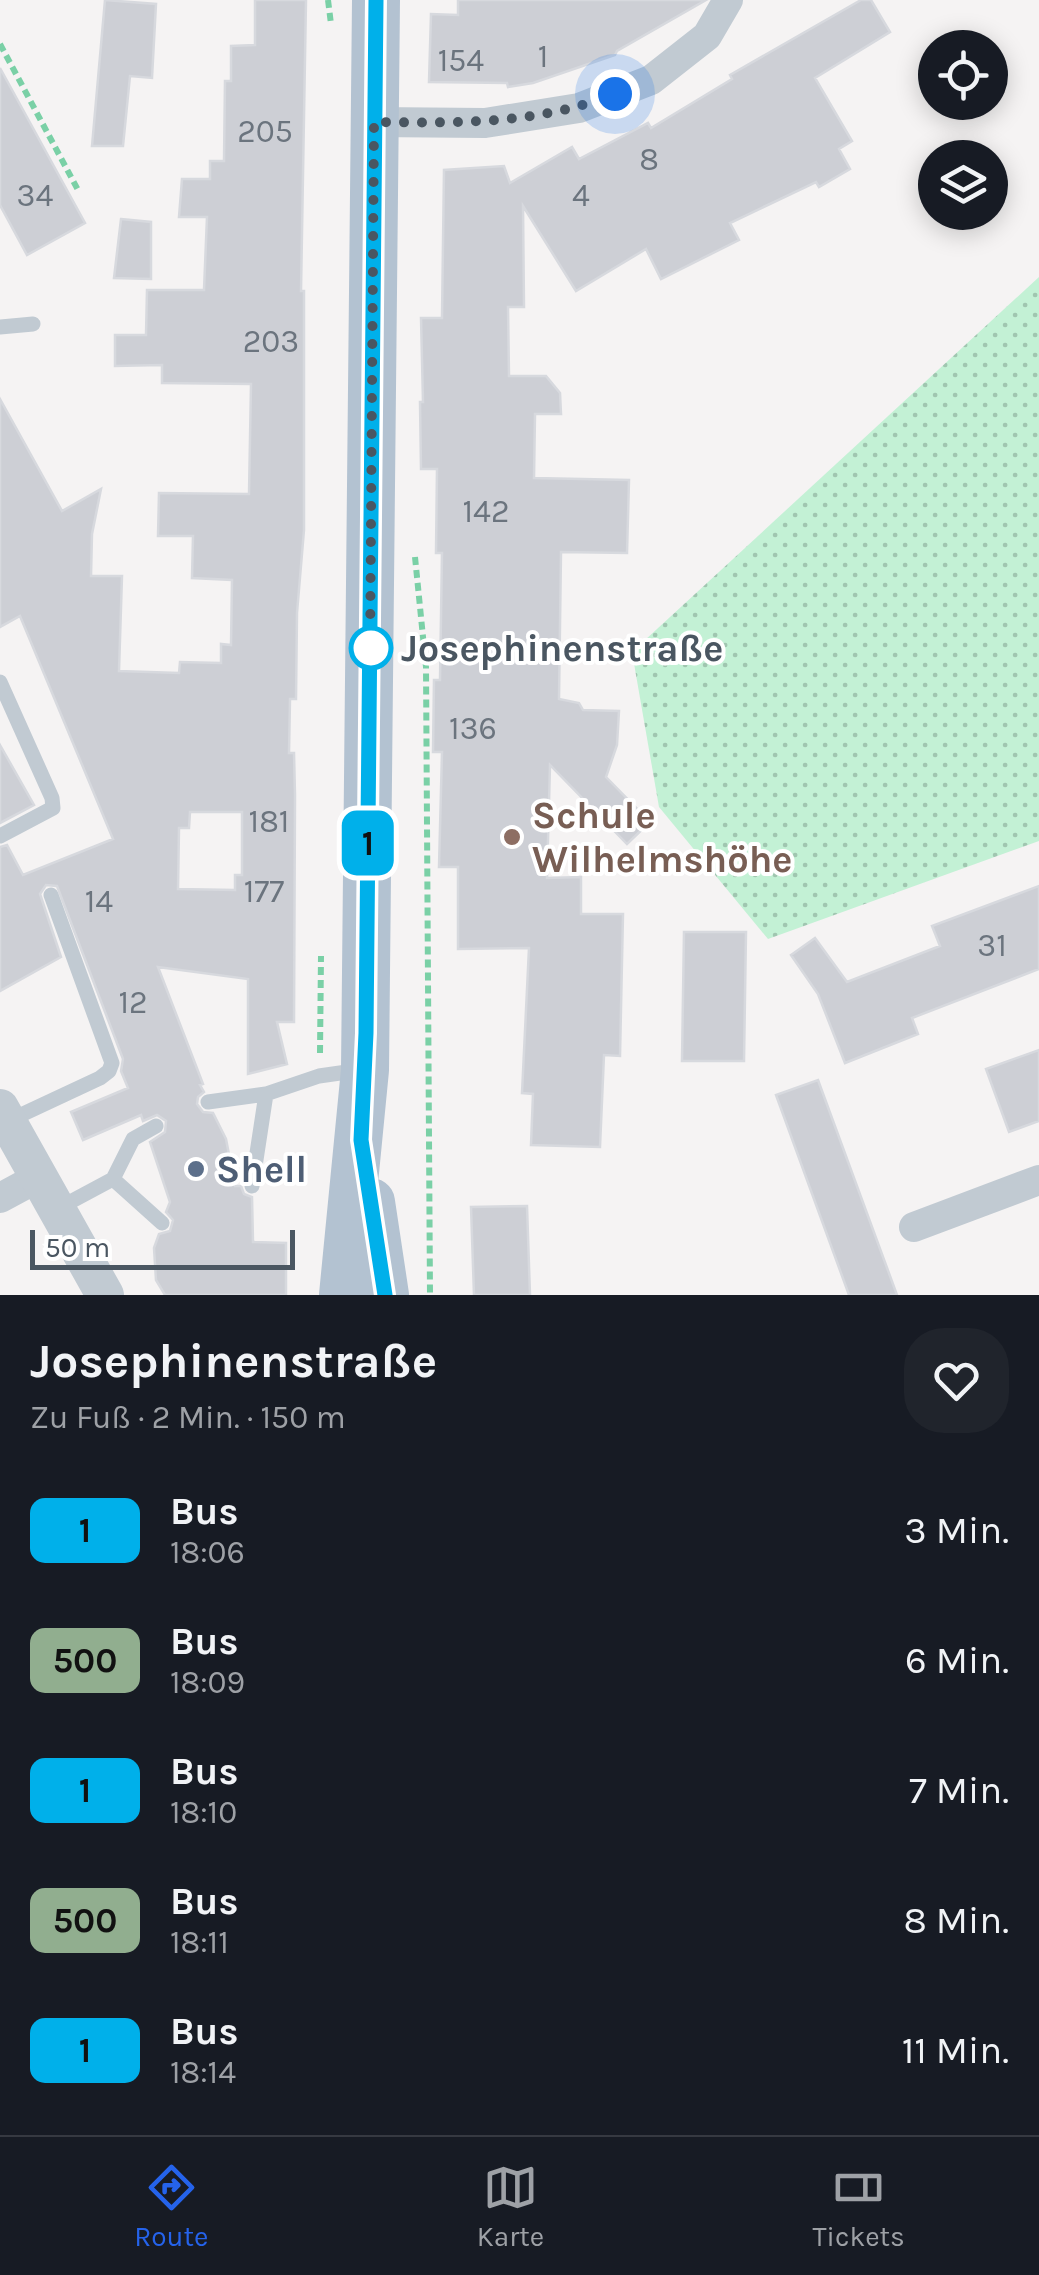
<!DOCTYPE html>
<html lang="de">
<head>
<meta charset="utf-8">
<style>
  body { margin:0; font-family:Karla,sans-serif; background:#20242c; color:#f1f3f6; height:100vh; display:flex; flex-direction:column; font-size:38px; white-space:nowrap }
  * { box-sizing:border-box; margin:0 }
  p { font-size:32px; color:#9ea1a6 }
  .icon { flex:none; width:55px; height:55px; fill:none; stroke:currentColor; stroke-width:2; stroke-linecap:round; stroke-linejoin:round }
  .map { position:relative; height:1295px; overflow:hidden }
  .drawer { display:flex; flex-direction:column; background:#171b24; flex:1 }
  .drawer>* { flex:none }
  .badge { padding:0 20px; border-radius:15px; font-size:35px; line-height:65px }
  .tools { position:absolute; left:918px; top:30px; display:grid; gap:20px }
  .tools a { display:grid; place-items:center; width:90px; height:90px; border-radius:50%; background:#171b24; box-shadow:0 5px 25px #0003; font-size:50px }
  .scale { position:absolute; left:30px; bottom:25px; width:265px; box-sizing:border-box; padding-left:10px; border:5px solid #4a5661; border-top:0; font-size:28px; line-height:35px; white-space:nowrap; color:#4a5661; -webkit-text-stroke:8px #fff; paint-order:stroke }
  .you { position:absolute; width:50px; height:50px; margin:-25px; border:8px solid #fff; border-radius:50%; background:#1a73e8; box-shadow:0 0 0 15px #1a73e833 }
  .map>.badge { position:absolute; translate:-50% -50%; box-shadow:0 0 0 5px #fff }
  .round { display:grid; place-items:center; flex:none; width:105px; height:105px; border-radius:40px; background:#20242c }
  .head { display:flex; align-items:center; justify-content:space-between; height:170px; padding:0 30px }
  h1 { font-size:48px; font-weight:700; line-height:75px }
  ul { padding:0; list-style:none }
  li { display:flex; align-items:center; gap:30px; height:130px; padding:0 30px }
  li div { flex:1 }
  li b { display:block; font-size:38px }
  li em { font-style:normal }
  li .badge { min-width:110px; font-weight:700; text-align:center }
  .dock { display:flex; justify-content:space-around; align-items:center; height:140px; border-top:2px solid #363941; background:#171b24; font-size:28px; color:#9ea1a6 }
  .dock a { display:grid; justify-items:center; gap:5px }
  .dock .active { color:#2563eb }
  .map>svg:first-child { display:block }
  .grass { fill:url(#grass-dots) }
  .building { fill:#cdcfd5; stroke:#d7d9de; stroke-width:2.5; fill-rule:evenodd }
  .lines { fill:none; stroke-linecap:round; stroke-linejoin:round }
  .path { stroke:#7ad0a6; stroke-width:6; stroke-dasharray:8 5; stroke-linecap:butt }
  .service { stroke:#c1cad2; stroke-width:15 }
  .minor { stroke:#c1cad2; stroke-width:30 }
  .tertiary { stroke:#c1cad2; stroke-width:38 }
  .primary { stroke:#b3c2d1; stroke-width:48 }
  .line-casing { stroke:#fff; stroke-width:22 }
  .line { stroke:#00b0ea; stroke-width:15 }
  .walk { stroke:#4a5661; stroke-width:10; stroke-dasharray:0 18 }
  .stop-dot { fill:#fff; stroke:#00b0ea; stroke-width:5 }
  .education-dot { fill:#8d6e63; stroke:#fff; stroke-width:4 }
  .service-dot { fill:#5c6f8a; stroke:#fff; stroke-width:4 }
  .labels { text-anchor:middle; stroke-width:8; stroke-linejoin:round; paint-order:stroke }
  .number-label { font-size:32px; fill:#6b747e }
  .stop-label { font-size:38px; font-weight:bold; fill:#4a5661; stroke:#fff; text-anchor:start }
  .education-label { font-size:38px; font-weight:bold; fill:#785e54; stroke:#fff; text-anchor:start }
  .service-label { font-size:38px; font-weight:bold; fill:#4e5e75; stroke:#fff; text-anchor:start }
</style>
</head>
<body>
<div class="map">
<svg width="1039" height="1295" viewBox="0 0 1039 1295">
  <defs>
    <pattern id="grass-dots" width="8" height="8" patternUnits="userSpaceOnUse" patternTransform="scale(2.5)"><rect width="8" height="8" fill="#c3f1d5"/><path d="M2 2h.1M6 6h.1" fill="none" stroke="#a0c6b0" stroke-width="1.8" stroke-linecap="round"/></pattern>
  </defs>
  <rect width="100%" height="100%" fill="#f5f3f3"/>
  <path class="grass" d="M1039 277V841L768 939 659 807 632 652Z"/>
  <path class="building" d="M105 0 156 4 152 78 130 76 123 146H92Z
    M255 0H306L301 291H304V530L297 613 296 699H290L289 753H294L295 795 294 1022H277L287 1064 248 1074V979L158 967 203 1084 200 1085 204 1092 198 1097 197 1104 203 1112 213 1113 226 1139 235 1186H241L244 1194 252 1197 253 1242 286 1243V1295H165L156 1280 154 1248 159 1234 170 1231 173 1220 166 1212 170 1202 150 1142 165 1132 166 1121 157 1115 143 1121 141 1115 83 1140 71 1112 128 1088 121 1071 123 1059 57 886 46 885 40 894 61 957 0 991V847L7 845 23 875 113 839 20 616 0 627V399L62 511 101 489 92 534 91 576H122L119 671 179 673 180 662 221 663V644L231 645 232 580 192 578 193 536H158L159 493 249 494 251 384 162 383V365L115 366V335H146L147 290H204L207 217H179L182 179H210V161H224L225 81H231V46L255 45ZM190 812H242V875H235V890L178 889 179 828H189Z
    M458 0H706L617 51 615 55 533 83 508 87 507 83 429 82 431 14 458 15Z
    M861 0H871L890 32 815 78 852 141 839 149 850 169 819 187 816 182 730 223 739 240 661 279 646 249 576 291 523 206 524 307H508L509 376H546L560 393 561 414H535L534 478 629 480 627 553 561 552 559 699 579 703 583 710 619 711 617 745 606 777 650 822 627 844 550 765 547 878 581 877V914H623L620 1056 604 1055 600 1147 531 1145 533 1094 522 1093 529 948 458 949V867H439L442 752H433L434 680H440L442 553H436L437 469H421L420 402H423L421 318H442L444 170 504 166 510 183 572 147 579 159 648 123 651 128 732 79 730 75Z
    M0 68 85 223 27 255 0 205Z
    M121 219 151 222V279L114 278Z
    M0 745 34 805 0 823Z
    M1039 886V969L912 1018 918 1034 845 1063 818 994 791 955 815 938 847 982 940 946 932 926Z
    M684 932H746L744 1061H682Z
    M1039 1050V1121L1009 1132 986 1069Z
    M818 1080 897 1295H849L776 1095Z
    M527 1206 530 1295H474L471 1207Z"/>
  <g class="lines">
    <path class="path" d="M328 0 331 24
      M0 44 78 190
      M415 557 426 667 430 1295
      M320 1053 321 956"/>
    <path class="service" d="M0 327 33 324
      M0 682 52 798 53 808 0 836
      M208 1102 266 1094
      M8 1121 100 1078 109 1071 112 1063 51 895
      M113 1179 133 1139 156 1126
      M252 1186 266 1094 319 1076 361 1070
      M57 1209 113 1179 162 1223"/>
    <path class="minor" d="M374 122 485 123 579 108 651 80 707 36 728 0
      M0 1198 39 1177
      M914 1227 1039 1180"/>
    <path class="tertiary" d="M0 1108 105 1295"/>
    <path class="primary" d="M371 1202 385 1295
      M343 1295 365 1070 376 0"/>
  </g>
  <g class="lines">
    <defs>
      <path id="line" d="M376 0 366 1033 361 1140 385 1295"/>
    </defs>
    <use href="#line" class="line-casing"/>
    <use href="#line" class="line"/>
    <path class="walk" d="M371 648 370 658 374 122C456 123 537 125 615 94"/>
  </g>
  <circle class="stop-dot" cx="371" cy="648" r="20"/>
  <circle class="education-dot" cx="512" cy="837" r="10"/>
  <circle class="service-dot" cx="196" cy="1169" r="10"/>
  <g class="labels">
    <g class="number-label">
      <text x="543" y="67">1</text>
      <text x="461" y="71">154</text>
      <text x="265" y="142">205</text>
      <text x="649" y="170">8</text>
      <text x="35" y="206">34</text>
      <text x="581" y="206">4</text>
      <text x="271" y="352">203</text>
      <text x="486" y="522">142</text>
      <text x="473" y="739">136</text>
      <text x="269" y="832">181</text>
      <text x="264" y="902">177</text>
      <text x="99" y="912">14</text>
      <text x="992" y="956">31</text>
      <text x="133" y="1013">12</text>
    </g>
    <g class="stop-label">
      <text x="401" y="661">Josephinenstraße</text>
    </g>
    <g class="education-label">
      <text x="532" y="828">Schule<tspan x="532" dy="44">Wilhelmshöhe</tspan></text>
    </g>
    <g class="service-label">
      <text x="216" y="1182">Shell</text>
    </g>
  </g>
</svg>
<div class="tools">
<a><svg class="icon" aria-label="locate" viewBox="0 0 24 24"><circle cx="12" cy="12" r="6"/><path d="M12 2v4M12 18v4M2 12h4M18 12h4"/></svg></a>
<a><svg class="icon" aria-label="layers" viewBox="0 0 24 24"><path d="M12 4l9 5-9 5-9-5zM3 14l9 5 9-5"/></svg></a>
</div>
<div class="scale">50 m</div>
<div class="you" style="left:615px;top:94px"></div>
<b class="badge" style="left:368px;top:843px;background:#00b0ea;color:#111">1</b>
</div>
<section class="drawer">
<div class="head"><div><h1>Josephinenstraße</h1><p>Zu Fuß · 2 Min. · 150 m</p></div><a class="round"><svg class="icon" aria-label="heart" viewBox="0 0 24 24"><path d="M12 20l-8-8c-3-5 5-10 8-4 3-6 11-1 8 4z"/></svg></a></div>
<ul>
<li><span class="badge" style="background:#00b0ea;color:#111">1</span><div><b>Bus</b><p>18:06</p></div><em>3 Min.</em></li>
<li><span class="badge" style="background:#91ae8f;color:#111">500</span><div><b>Bus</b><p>18:09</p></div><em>6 Min.</em></li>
<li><span class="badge" style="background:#00b0ea;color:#111">1</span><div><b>Bus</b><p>18:10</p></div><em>7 Min.</em></li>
<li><span class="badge" style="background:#91ae8f;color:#111">500</span><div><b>Bus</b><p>18:11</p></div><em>8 Min.</em></li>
<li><span class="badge" style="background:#00b0ea;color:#111">1</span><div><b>Bus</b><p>18:14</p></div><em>11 Min.</em></li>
</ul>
</section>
<nav class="dock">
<a class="active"><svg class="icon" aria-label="directions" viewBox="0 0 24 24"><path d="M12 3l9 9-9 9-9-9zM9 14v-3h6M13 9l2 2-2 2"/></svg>Route</a>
<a><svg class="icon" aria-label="map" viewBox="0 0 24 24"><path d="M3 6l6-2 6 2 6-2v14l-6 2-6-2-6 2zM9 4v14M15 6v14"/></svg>Karte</a>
<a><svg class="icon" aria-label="tickets" viewBox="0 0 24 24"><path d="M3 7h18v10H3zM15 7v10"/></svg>Tickets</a>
</nav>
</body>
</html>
